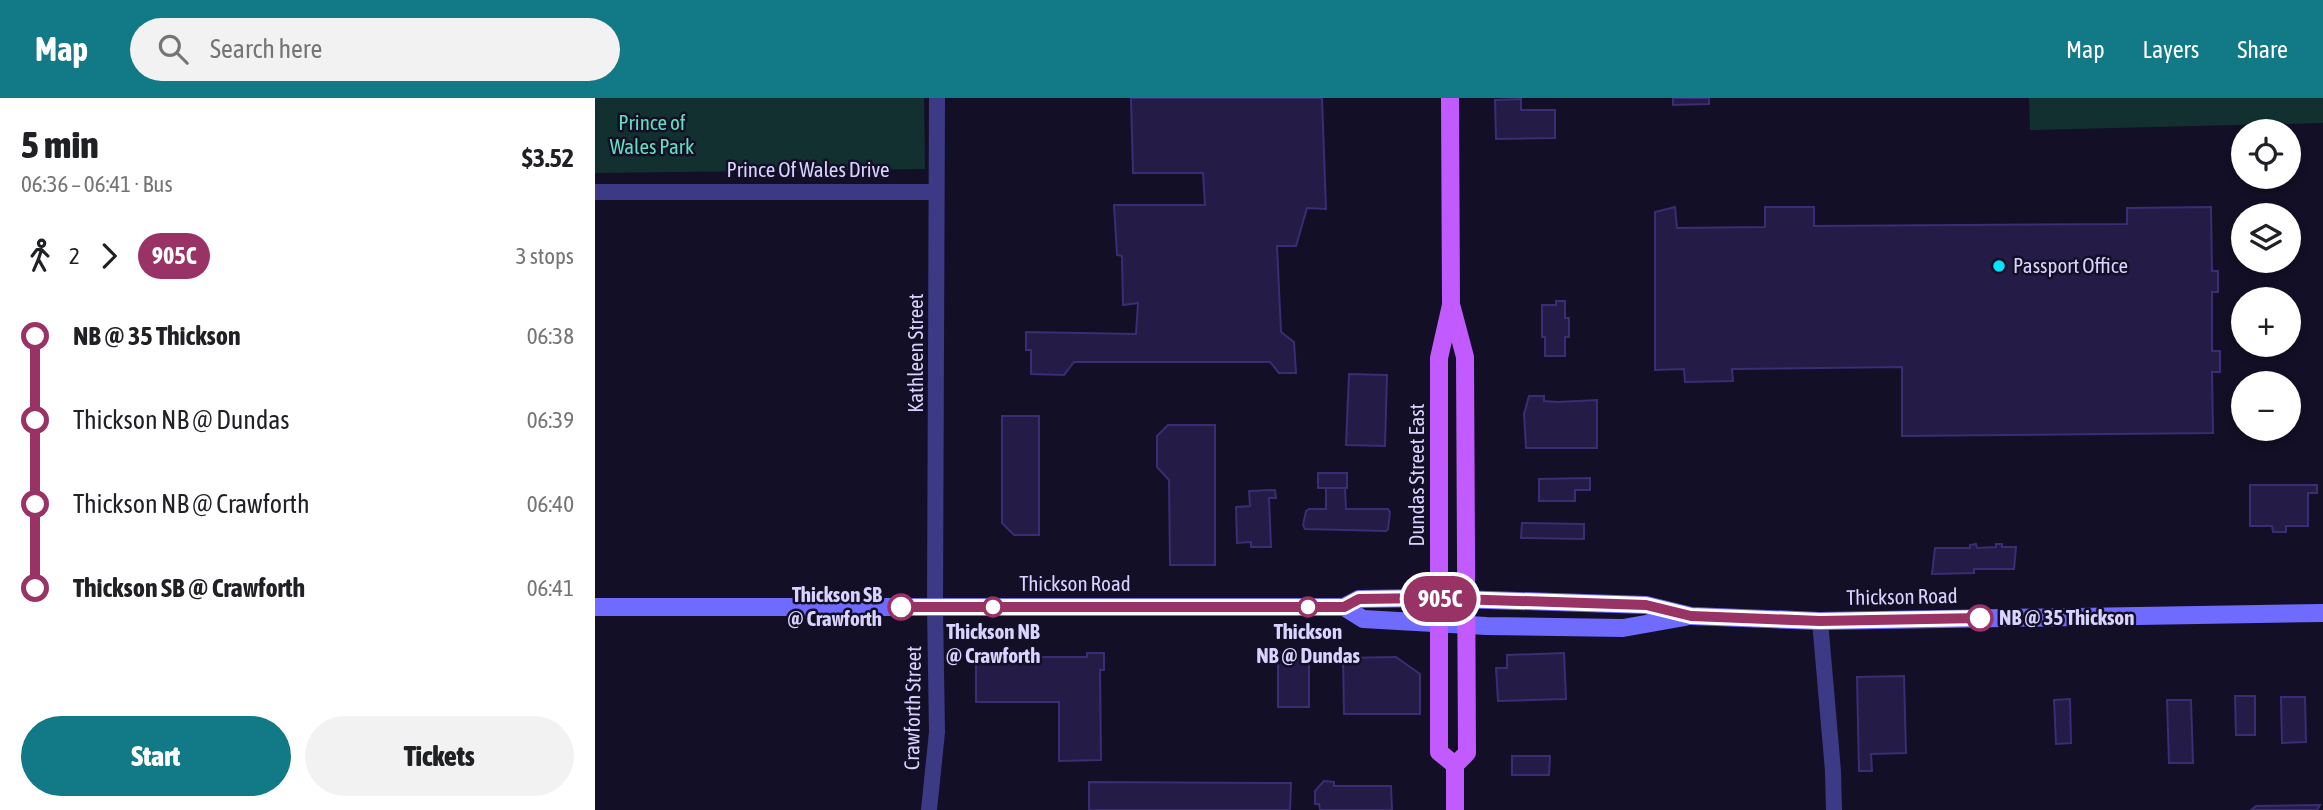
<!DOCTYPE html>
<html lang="en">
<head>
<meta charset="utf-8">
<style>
  body { margin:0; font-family:"Asap Condensed",sans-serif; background:#f2f2f2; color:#202124; height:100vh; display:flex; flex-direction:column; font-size:26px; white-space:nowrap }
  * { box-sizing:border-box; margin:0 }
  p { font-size:23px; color:#757577 }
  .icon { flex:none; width:38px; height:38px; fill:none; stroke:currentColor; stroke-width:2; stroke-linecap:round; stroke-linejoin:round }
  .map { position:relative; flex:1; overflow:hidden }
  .side { display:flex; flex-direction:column; background:#fff; width:595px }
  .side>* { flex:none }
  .badge { padding:0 14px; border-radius:23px; font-size:24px; line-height:46px }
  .fabs { position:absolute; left:1636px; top:21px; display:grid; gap:14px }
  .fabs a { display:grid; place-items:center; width:70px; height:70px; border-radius:50%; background:#fff; box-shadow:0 4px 10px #0003; font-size:35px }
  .map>.badge { position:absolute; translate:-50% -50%; box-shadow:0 0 0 4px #fff }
  .legs { display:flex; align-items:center; gap:10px; height:77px; padding:0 21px; font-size:23px }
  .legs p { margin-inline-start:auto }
  .headline { display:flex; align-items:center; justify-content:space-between; height:119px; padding:0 21px }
  h1 { font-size:38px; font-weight:800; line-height:52px }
  .action { display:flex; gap:14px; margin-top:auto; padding:14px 21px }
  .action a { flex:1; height:80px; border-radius:42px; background:#127987; color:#fff; font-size:28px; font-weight:800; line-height:80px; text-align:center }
  .action a+a { background:#f2f2f2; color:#202124 }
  ul { padding:0 21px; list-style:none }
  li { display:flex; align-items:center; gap:24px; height:84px; font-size:26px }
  li i { display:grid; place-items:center; width:10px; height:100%; margin:0 9px; background:currentColor }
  li i::after { content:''; width:18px; height:18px; margin:-9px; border:5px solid; border-radius:50%; background:#fff }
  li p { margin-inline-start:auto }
  li:first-child i { background:linear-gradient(#0000 50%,currentColor 0) }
  li:last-child i { background:linear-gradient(currentColor 50%,#0000 0) }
  header { display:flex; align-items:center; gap:42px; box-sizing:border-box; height:98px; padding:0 35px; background:#127987; color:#fff }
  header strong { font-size:33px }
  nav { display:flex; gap:38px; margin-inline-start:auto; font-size:24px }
  .search { width:490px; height:63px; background:#f2f2f2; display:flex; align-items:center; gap:18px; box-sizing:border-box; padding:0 24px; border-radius:38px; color:#757577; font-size:26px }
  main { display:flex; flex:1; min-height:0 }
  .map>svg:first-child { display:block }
  .green { fill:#12302f }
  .building { fill:#241b47; stroke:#3b2d73; stroke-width:2 }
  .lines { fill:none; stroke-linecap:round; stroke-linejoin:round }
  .minor { stroke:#3d3a85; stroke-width:16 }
  .secondary { stroke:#6f6bff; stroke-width:18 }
  .primary { stroke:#c25bff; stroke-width:18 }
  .line-1-casing { stroke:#fff; stroke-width:16 }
  .line-1 { stroke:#936; stroke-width:10 }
  .poi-dot { fill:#00e5ff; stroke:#130f26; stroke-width:2.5 }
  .stop-1-dot { fill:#fff; stroke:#936; stroke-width:3.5 }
  .labels { text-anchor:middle; stroke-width:5; stroke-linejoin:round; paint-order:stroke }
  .park-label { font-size:21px; fill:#5fe0c0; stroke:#130f26 }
  .street-label { font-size:21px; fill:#d9d4ff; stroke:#130f26 }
  .poi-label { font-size:21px; fill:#d9d4ff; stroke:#130f26; text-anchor:start }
  .stop-label { font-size:21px; font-weight:bold; fill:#d9d4ff; stroke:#130f26 }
</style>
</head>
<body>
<header>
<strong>Map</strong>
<div class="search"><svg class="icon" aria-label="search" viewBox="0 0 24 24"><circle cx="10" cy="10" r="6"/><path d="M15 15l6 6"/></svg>Search here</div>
<nav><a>Map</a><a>Layers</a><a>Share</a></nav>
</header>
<main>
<section class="side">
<div class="headline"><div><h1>5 min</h1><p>06:36 – 06:41 · Bus</p></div><b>$3.52</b></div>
<div class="legs"><svg class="icon" aria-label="walk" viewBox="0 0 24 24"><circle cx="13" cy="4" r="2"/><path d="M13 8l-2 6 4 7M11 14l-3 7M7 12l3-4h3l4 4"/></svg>2<svg class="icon" aria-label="forward" viewBox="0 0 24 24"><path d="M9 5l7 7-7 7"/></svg><b class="badge" style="background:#936;color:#fff">905C</b><p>3 stops</p></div>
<ul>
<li><i style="color:#936"></i><b>NB @ 35 Thickson</b><p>06:38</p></li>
<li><i style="color:#936"></i><span>Thickson NB @ Dundas</span><p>06:39</p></li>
<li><i style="color:#936"></i><span>Thickson NB @ Crawforth</span><p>06:40</p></li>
<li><i style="color:#936"></i><b>Thickson SB @ Crawforth</b><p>06:41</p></li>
</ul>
<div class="action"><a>Start</a><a>Tickets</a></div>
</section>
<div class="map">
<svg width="1728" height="712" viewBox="0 0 1728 712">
  <rect width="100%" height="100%" fill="#130f26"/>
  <path class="green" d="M0 0H329L330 71 0 75Z
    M1434 0H1728V25L1435 32Z"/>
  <path class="building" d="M536 0H727L731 111 712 110 701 148H682L686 234 699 244 701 275H684L675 264H479L469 277 436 276V252H431V234L541 236 543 205 528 207 527 158 522 157 519 107H610L608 75H538Z
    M1078 0H1114V6L1078 7Z
    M926 1V12H960V40L901 41 900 2Z
    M1080 109 1082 130 1170 129V109H1219V128L1532 126V110L1616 109 1617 173H1623V194H1617V253H1625V274H1617L1618 335 1307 338V269L1137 271 1138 283 1090 284 1089 271 1060 272V114Z
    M961 203H970V220H974V239H970V258H950V239H947V207H961Z
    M754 276 792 277 790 348 751 347Z
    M934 298H949V303L963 304 1002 302V350H931L929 316Z
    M407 318H444V437H419L407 425Z
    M573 327H620V467H575L574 382 562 369V338Z
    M723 375H752V390H723Z
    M995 380V392H980V403H944V381Z
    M1655 387H1722V395H1713V428H1691V434H1678L1677 428H1655Z
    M731 390H750L751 411H793L795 414 793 431 791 433 710 431 708 427 711 413 714 411H731Z
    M680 392 681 400H674L676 449H656V444L642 445 641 409 655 408 654 393Z
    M927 425 989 426V441L926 440Z
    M1381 446 1382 450 1401 449V446H1407V449H1421L1419 471H1379V475L1337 476 1340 450H1375V447Z
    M683 554H714V609H683Z
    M492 555H509V572H505L506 662 464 663V604H381V559H492Z
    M969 555 971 601 903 603 901 570H912V557Z
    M801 559 825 576V616H749L748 560Z
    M1309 578 1311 655 1276 656 1277 673H1264L1262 579Z
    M1640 598H1660V637H1641Z
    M1686 599H1710L1711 644 1687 645Z
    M1475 601 1476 645 1461 646 1459 602Z
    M1572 602H1596L1598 665H1574Z
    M917 658H955L954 677H917Z
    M729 683 739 684V688H796L797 712H725L724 706H720V693Z
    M494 684 696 685 695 712H494Z
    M1725 707 1722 712H1656L1661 708Z"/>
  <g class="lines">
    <path class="minor" d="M0 94H341
      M1225 523 1238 673 1239 712
      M334 712 342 634 340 509 342 0"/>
    <path class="secondary" d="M0 509H749L764 501 831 500 1051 507 1096 518 1225 523 1728 515
      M749 509 768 521 891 528 1028 530 1090 519"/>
    <path class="primary" d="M855 0 856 207 844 260V654L860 667
      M857 210 870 259 872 655 860 667V712"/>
  </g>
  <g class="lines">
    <defs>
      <path id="line-1" d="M306 509H749L764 501 831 500 1051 507 1096 518 1225 523 1385 520"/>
    </defs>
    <use href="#line-1" class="line-1-casing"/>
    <use href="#line-1" class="line-1"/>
  </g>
  <circle class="poi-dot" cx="1404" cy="168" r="7"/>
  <g class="stop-1-dot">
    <circle cx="306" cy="509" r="12"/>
    <circle cx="398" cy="509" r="9"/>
    <circle cx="713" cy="509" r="9"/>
    <circle cx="1385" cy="520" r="12"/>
  </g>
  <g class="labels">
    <g class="park-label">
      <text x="57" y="32">Prince of<tspan x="57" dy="24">Wales Park</tspan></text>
    </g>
    <g class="street-label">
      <text x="213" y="79">Prince Of Wales Drive</text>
      <text transform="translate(321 255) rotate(-90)" y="7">Kathleen Street</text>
      <text transform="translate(822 377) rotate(-90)" y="7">Dundas Street East</text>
      <text x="480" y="493">Thickson Road</text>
      <text transform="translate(1307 499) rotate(-1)" y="7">Thickson Road</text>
      <text transform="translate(318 610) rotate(-89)" y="7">Crawforth Street</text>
    </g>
    <g class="poi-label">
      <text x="1418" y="175">Passport Office</text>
    </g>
    <g class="stop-label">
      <text x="287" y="504" text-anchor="end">Thickson SB<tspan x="287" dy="24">@ Crawforth</tspan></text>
      <text x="1404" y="527" text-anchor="start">NB @ 35 Thickson</text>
      <text x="398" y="541">Thickson NB<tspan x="398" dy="24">@ Crawforth</tspan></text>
      <text x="713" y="541">Thickson<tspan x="713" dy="24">NB @ Dundas</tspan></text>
    </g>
  </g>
</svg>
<div class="fabs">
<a><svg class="icon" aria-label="locate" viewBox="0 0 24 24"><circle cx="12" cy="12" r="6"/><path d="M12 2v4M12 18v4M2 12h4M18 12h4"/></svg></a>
<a><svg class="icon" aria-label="layers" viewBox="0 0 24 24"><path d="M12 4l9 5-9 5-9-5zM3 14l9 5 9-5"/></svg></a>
<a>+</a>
<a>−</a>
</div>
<b class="badge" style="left:845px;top:501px;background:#936;color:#fff">905C</b>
</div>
</main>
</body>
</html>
